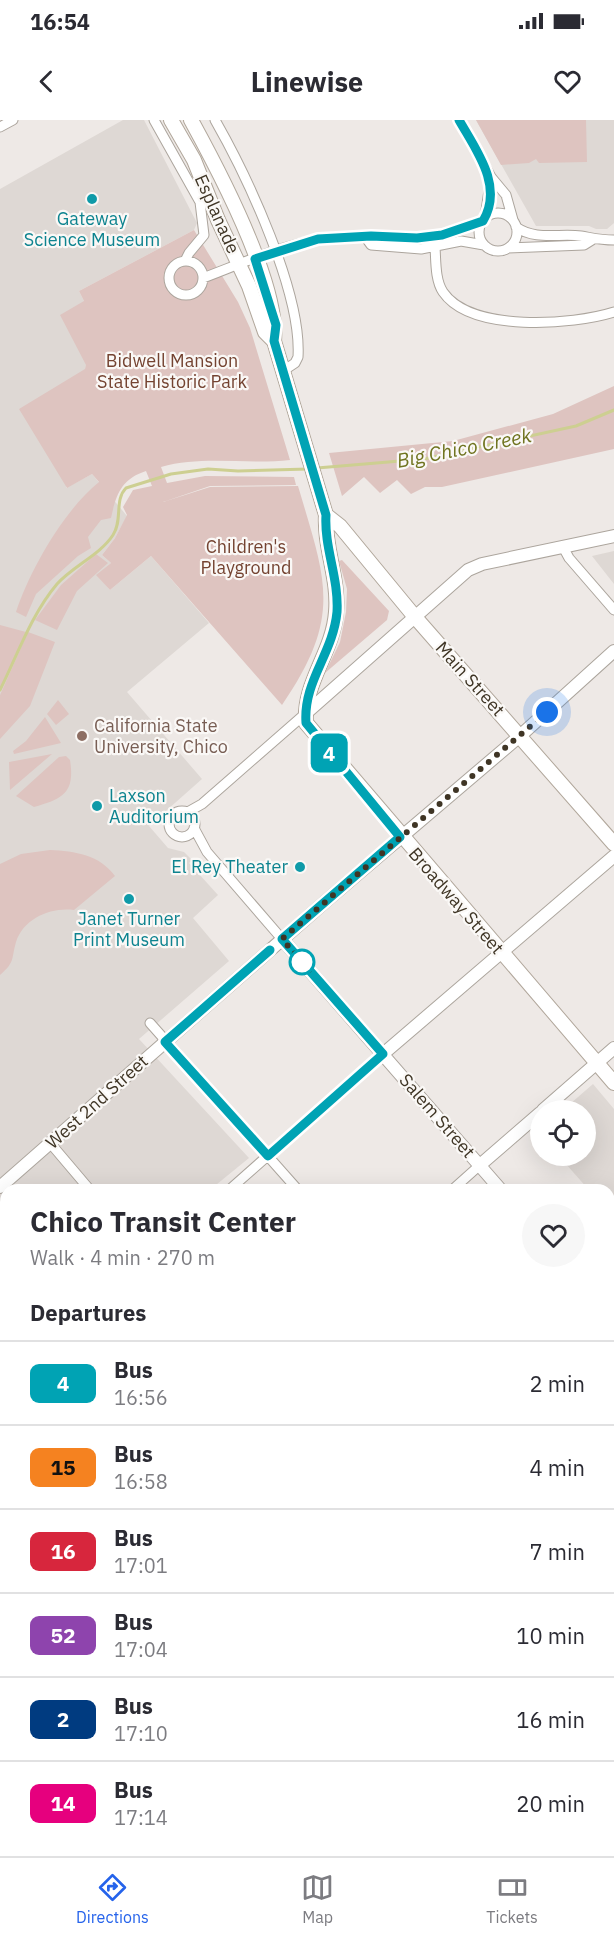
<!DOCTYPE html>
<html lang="en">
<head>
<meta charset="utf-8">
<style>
  body { margin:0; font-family:"IBM Plex Sans",sans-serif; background:#f7f7f7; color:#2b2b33; height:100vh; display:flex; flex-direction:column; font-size:22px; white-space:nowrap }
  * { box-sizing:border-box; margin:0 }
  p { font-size:20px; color:#7c7c81 }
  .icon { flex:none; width:33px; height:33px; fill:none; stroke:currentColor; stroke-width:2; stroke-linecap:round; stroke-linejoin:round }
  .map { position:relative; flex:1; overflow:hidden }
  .details { position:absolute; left:0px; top:1064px; width:615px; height:674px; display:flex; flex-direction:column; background:#fff; border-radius:18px 18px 0 0; box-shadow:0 6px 24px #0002 }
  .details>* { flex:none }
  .badge { padding:0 12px; border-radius:9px; font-size:21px; line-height:39px }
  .controls { position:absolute; left:530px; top:980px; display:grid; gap:12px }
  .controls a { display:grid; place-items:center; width:66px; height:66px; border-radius:50%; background:#fff; box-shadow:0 6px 24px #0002; font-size:30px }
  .you { position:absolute; width:30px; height:30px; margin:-15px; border:4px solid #fff; border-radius:50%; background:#1a73e8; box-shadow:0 0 0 9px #1a73e833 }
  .map>.badge { position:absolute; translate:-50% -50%; box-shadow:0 0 0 3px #fff }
  h2 { padding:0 30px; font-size:22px; line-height:54px }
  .round { display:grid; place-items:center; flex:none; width:63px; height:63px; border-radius:32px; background:#f7f7f7 }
  .overview { display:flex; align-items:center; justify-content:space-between; height:102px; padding:0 30px }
  h1 { font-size:28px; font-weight:800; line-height:45px }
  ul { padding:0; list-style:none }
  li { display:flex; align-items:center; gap:18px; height:84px; padding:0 30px; border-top:2px solid #e1e1e2 }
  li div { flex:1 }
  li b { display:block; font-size:22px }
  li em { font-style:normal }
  li .badge { min-width:66px; font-weight:700; text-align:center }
  .status { display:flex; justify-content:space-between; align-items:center; height:42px; padding:0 30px; background:#fff; direction:ltr }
  .status svg { height:16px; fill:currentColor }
  header { display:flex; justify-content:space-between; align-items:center; height:78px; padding:0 30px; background:#fff; font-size:27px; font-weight:800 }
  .dock { display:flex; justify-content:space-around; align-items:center; height:84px; border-top:2px solid #e1e1e2; background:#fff; font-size:16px; color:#7c7c81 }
  .dock a { display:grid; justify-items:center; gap:3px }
  .dock .selected { color:#2563eb }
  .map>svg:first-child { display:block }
  .built { fill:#ded8d4 }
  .green { fill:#dec4c0 }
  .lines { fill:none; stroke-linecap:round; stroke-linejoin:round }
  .stream { stroke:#cdcf91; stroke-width:3 }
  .minor-casing { stroke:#aca59d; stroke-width:11 }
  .tertiary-casing { stroke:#aca59d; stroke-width:14 }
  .secondary-casing { stroke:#b1a79b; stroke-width:16 }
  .primary-casing { stroke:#c9c6c2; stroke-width:17 }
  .minor { stroke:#fff; stroke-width:9 }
  .tertiary { stroke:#fff; stroke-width:12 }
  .secondary { stroke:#fff; stroke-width:14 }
  .primary { stroke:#a18d6c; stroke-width:15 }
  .line-casing { stroke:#fff; stroke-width:14 }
  .line { stroke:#00a3b4; stroke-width:9 }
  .walk { stroke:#3f3525; stroke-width:6; stroke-dasharray:0 10.8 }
  .culture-dot { fill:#0f9aa8; stroke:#faf8f6; stroke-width:2 }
  .education-dot { fill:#8d6e63; stroke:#faf8f6; stroke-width:2 }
  .stop-dot { fill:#fff; stroke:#00a3b4; stroke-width:3 }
  .labels { text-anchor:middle; stroke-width:4.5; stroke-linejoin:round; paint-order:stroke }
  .street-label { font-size:18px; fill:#3f3525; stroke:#faf8f6 }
  .culture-label { font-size:18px; fill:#0d838f; stroke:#faf8f6 }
  .park-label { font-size:18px; fill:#744331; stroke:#faf8f6 }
  .education-label { font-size:18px; fill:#785e54; stroke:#faf8f6; text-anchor:start }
  .water-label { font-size:20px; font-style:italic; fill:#707420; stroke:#faf8f6 }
</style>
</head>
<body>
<div class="status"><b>16:54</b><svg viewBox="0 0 49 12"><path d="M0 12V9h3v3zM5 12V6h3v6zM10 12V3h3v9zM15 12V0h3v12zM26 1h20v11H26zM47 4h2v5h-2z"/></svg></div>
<header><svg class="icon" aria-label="back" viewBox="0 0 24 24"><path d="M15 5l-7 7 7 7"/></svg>Linewise<svg class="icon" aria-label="heart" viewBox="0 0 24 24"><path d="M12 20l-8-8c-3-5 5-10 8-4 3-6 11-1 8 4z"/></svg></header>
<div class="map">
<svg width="614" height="1736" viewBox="0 0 614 1736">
  <rect width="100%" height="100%" fill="#eee9e6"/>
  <path class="built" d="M123 0H144L197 103 194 110 79 171 84 181 86 246 66 368 92 354 127 396 115 418 102 435 111 443 97 455 110 470 151 436 209 503 127 572 202 659 149 706 168 728 184 732 192 740 189 743 218 775 193 798 229 841 139 919 249 1038 211 1069 6 1070 5 1181 0 1175V69Z
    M476 0H614V103L607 109H596L589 106H536Z
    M614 431V464L592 436Z
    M593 964 614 989V1099L609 1094V1070L588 1069 558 1035H585V990H563Z"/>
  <path class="green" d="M476 0H586L587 42 539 43 536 39 529 43 501 45Z
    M194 110 238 182 250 208 290 340C247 345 203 335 161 347L167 363 205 356 294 357 296 365 210 366 163 382 210 367 298 366C326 461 343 496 282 585L151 436 110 470 96 455 111 443 102 435 115 418 127 395 123 387 133 370 152 366 146 351C121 359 116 375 111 398L101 400 88 417 91 428 78 436 36 474 26 497 16 492C30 450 64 390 99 362L92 354 67 368 19 289 85 249 86 245 60 195 84 181 79 171Z
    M614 266V329L442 367H425L411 374 397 360 380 373 364 357 342 376 329 333 453 321 553 294Z
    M96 434 108 443 77 471 57 510 35 500 61 465Z
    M342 440 389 491 387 500 325 553 340 522 346 492 347 469 339 441Z
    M0 505 26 512 0 570Z
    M28 512 55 522 30 586 0 619V575Z
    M58 580 69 594 56 605 47 594Z
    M45 597 61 623 14 634 13 631 26 621Z
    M52 634 10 670 9 642Z
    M66 636 70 640C75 672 64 679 34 687L16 676 59 637Z
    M50 730C75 731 100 735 115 756L74 790C51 787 24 798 16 822 11 840 15 842 0 855V744L21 734Z"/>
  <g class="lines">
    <path class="stream" d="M317 348 424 339 576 306 614 290
      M0 570C18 534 31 495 57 464 73 446 100 435 113 415 123 400 114 380 126 368L171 354 208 349 238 351 308 349"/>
    <defs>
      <path id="minor" d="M154 0 200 82 204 115 189 133 185 141
        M215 0C247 56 302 173 298 237L295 243 283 251
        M459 0 491 57 506 75 513 100
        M0 7 13 0
        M479 112a19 19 0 1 1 38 0a19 19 0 1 1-38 0Z
        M485 97 491 57
        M516 107C536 121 559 113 581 116 593 118 600 120 614 120
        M366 118 371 125 421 129 461 121 484 125
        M435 127C436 141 435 160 443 172 471 213 573 205 614 192
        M508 128 584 125 592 120
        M169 158a17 17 0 1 1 34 0a17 17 0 1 1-34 0Z
        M203 158C240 144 278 127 316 120 350 113 383 119 416 118 440 118 461 109 483 101
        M563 427 569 438 614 490
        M169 704a13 13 0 1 1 26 0a13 13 0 1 1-26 0Z
        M186 693 202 684 305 594
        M194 708 207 732 282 819
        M150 903 298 1070
        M51 1024 90 1070
        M229 1070 383 934
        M452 1070 480 1045
        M609 1132 614 1127
        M0 1203 6 1210
        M0 1269 6 1264
        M609 1326 614 1322
        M609 1428 614 1434
        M0 1438 6 1444
        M0 1466 6 1460
        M609 1523 614 1518
        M0 1663 6 1657
        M609 1663 614 1669
        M0 1673 6 1680
        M50 1731 55 1736
        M257 1731 261 1736
        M460 1731 464 1736
        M137 1736 143 1731
        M365 1736 370 1731"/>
      <path id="tertiary" d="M305 594 468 450 482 444 614 416
        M282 819 501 1070
        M383 934 614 736
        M543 990 614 928
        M480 1045 540 993
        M0 1067 326 781 521 615 614 531
        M609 1192 614 1198"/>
      <path id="secondary" d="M171 0 194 40 218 100 249 166 265 212 274 221
        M191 0C219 51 279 165 274 221L326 395C324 428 339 458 336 492 333 533 303 562 306 603L614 963
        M326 395 340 406 415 497 614 724"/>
      <path id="primary" d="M609 1721 614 1717
        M592 1736 598 1731"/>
    </defs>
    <use href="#minor" class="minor-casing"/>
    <use href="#tertiary" class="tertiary-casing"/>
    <use href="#secondary" class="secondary-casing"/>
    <use href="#primary" class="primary-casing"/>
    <use href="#minor" class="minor"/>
    <use href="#tertiary" class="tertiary"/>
    <use href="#secondary" class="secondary"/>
    <use href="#primary" class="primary"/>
  </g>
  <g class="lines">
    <defs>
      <path id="line" d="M270 830 165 922 268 1036 383 934 282 819 400 717 306 603C303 561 333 534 337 492 339 458 324 428 326 395L274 221 276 205 255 139 318 119 371 116 417 118 442 115 483 101C504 66 476 30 459 0"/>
    </defs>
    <use href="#line" class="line-casing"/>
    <use href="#line" class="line"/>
    <path class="walk" d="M302 842 309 850 282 819 547 592"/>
  </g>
  <g class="culture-dot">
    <circle cx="92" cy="79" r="6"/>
    <circle cx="97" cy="686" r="6"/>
    <circle cx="300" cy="747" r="6"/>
    <circle cx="129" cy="779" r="6"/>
  </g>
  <circle class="education-dot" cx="82" cy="616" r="6"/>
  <circle class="stop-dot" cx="302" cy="842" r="12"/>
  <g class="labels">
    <g class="street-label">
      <text transform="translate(217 94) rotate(66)" y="6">Esplanade</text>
      <text transform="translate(470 559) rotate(48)" y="6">Main Street</text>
      <text transform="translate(456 781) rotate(49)" y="6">Broadway Street</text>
      <text transform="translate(97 982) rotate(-42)" y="6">West 2nd Street</text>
      <text transform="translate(437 996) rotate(49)" y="6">Salem Street</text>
    </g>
    <g class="culture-label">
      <text x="92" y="105">Gateway<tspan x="92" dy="21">Science Museum</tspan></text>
      <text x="109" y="682" text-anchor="start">Laxson<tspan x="109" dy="21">Auditorium</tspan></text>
      <text x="288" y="753" text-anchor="end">El Rey Theater</text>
      <text x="129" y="805">Janet Turner<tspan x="129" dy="21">Print Museum</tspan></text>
    </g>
    <g class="park-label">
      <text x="172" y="247">Bidwell Mansion<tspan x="172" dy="21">State Historic Park</tspan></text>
      <text x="246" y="433">Children's<tspan x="246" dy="21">Playground</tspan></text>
    </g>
    <g class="education-label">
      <text x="94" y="612">California State<tspan x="94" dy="21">University, Chico</tspan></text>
    </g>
    <g class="water-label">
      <text transform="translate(464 328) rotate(-11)" y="7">Big Chico Creek</text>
    </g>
  </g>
</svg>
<div class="controls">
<a><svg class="icon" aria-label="locate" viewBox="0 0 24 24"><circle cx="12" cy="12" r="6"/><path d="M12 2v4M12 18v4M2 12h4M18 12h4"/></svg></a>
</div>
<div class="you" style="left:547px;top:592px"></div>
<b class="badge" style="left:329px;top:633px;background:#00a3b4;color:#fff">4</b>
<section class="details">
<div class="overview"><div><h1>Chico Transit Center</h1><p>Walk · 4 min · 270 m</p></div><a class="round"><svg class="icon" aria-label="heart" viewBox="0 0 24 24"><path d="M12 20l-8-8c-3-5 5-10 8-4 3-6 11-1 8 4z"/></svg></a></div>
<h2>Departures</h2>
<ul>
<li><span class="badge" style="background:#00a3b4;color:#fff">4</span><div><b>Bus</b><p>16:56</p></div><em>2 min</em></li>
<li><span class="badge" style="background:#f58220;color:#111">15</span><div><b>Bus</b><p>16:58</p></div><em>4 min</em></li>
<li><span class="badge" style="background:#d7263d;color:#fff">16</span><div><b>Bus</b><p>17:01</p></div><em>7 min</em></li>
<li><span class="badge" style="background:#8e44ad;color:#fff">52</span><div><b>Bus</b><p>17:04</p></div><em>10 min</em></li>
<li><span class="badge" style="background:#003b80;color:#fff">2</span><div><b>Bus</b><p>17:10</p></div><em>16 min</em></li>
<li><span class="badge" style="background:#e6007e;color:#fff">14</span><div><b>Bus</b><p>17:14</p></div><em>20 min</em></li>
</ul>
</section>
</div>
<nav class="dock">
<a class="selected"><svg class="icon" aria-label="directions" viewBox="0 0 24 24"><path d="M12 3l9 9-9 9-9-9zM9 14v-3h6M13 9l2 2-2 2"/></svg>Directions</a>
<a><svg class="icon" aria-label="map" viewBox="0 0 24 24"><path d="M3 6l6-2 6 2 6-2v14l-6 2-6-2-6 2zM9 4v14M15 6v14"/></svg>Map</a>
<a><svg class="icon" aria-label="tickets" viewBox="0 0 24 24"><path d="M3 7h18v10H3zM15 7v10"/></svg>Tickets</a>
</nav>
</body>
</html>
